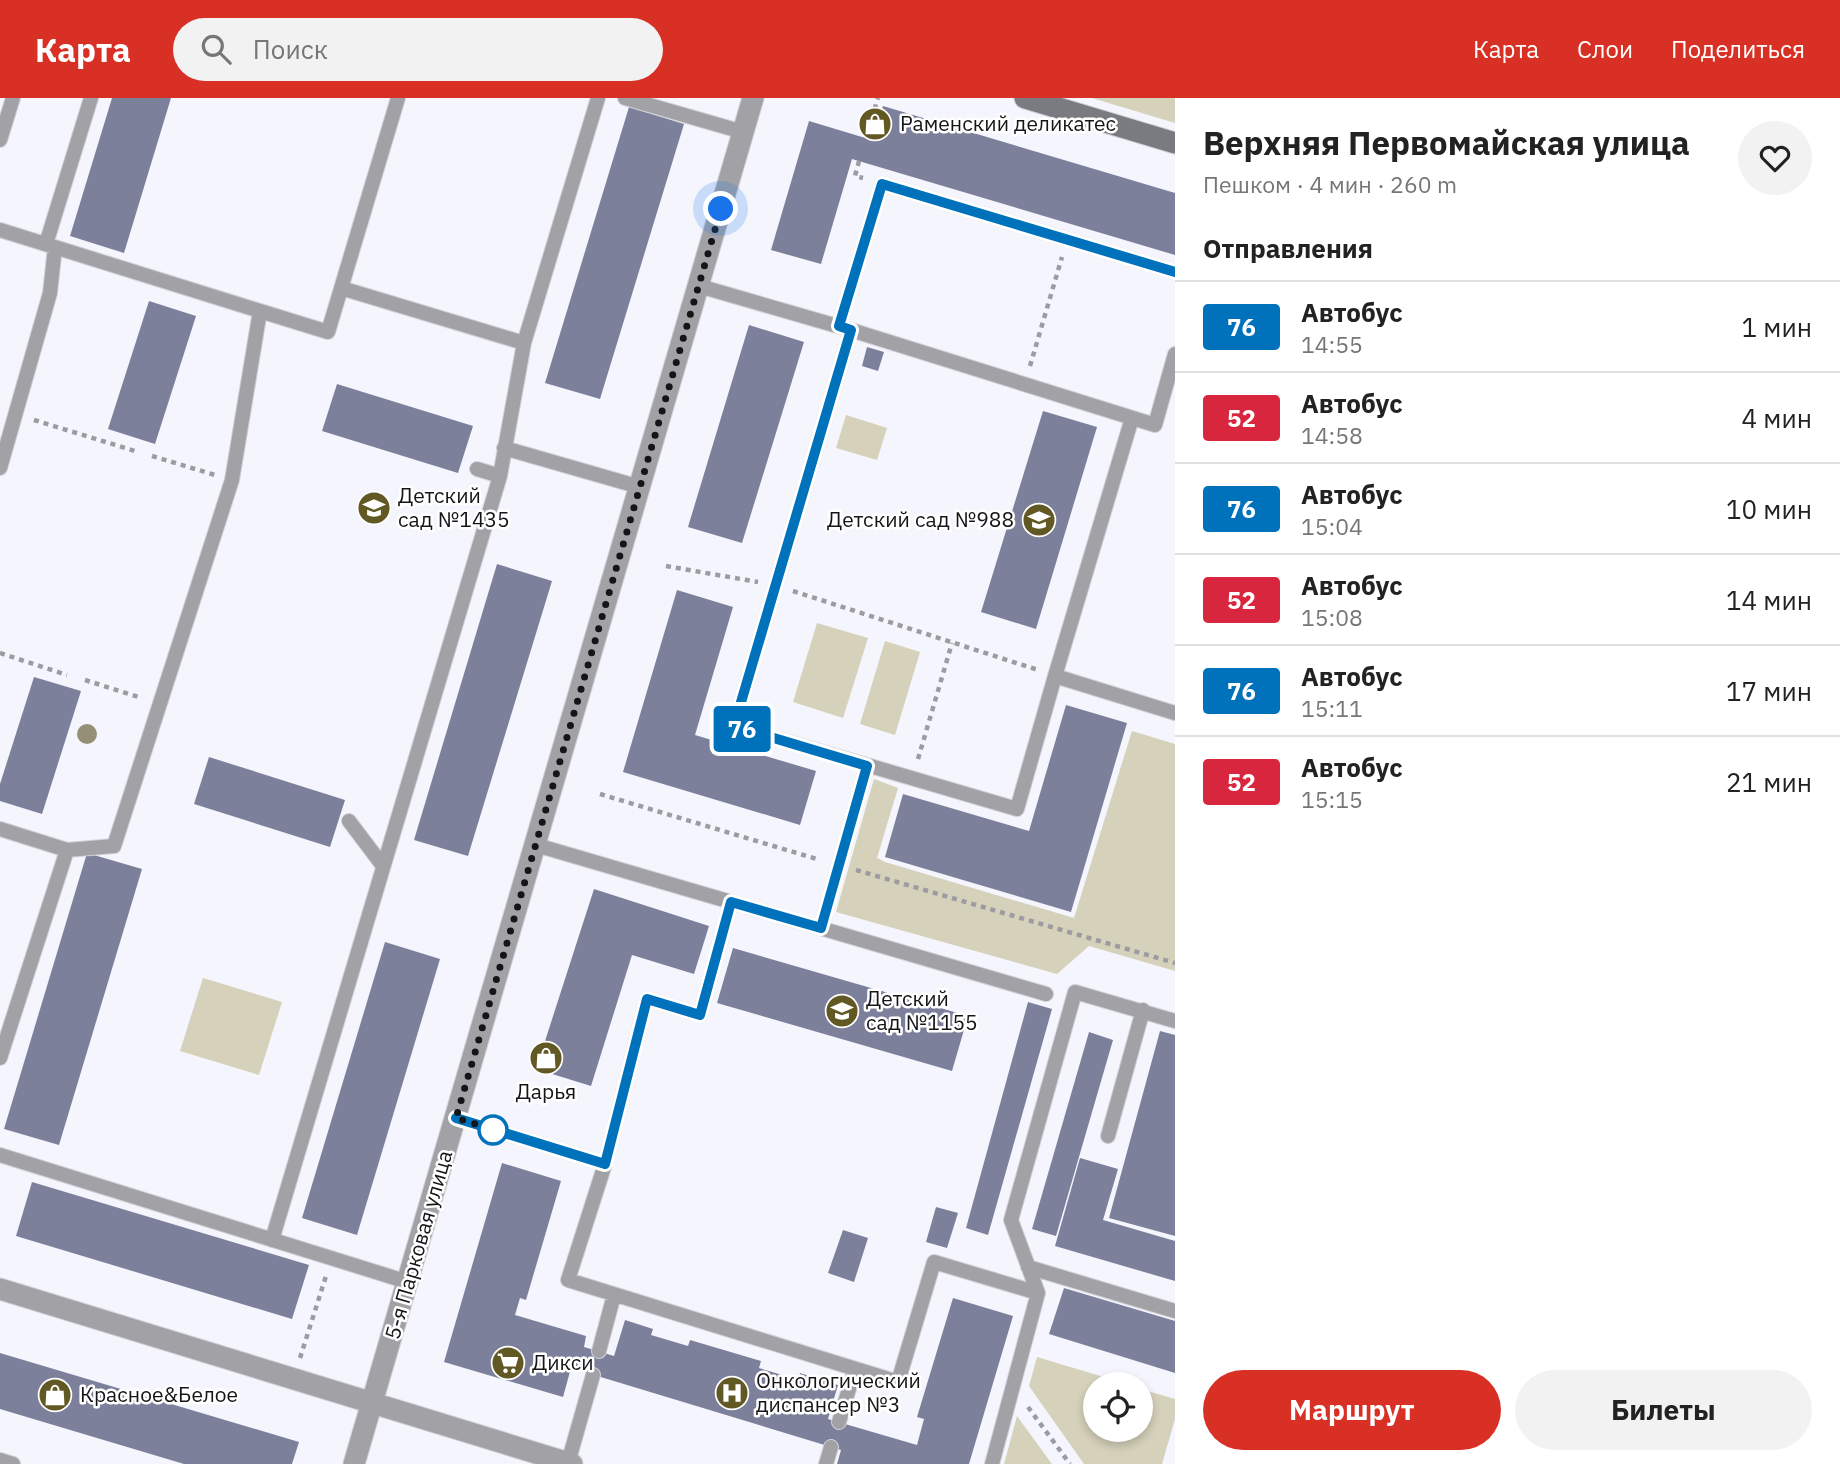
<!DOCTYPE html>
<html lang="ru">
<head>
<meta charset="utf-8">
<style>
  body { margin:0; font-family:"IBM Plex Sans",sans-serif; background:#f2f2f2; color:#222; height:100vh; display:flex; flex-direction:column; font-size:26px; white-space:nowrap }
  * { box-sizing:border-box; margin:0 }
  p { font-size:23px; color:#767676 }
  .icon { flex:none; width:38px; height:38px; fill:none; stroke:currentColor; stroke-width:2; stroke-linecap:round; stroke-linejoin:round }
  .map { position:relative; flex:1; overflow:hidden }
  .details { display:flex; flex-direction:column; background:#fff; width:665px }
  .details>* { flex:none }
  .badge { padding:0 14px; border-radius:5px; font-size:24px; line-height:46px }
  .fabs { position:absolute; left:1083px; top:1274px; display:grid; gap:14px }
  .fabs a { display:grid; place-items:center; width:70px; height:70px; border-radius:50%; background:#fff; box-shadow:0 4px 10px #0003; font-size:35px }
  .you { position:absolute; width:35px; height:35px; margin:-18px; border:5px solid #fff; border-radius:50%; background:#1a73e8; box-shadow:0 0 0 10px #1a73e833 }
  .map>.badge { position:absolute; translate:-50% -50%; box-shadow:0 0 0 4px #fff }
  h2 { padding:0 28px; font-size:26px; line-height:63px }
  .round { display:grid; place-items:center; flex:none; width:74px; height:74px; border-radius:37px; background:#f2f2f2 }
  .overview { display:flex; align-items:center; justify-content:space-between; height:119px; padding:0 28px }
  h1 { font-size:33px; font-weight:700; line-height:52px }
  .primary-button { display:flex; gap:14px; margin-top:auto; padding:14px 28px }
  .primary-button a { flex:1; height:80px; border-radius:42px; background:#d93025; color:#fff; font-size:28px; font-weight:700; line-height:80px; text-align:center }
  .primary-button a+a { background:#f2f2f2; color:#222 }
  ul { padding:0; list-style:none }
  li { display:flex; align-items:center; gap:21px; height:91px; padding:0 28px; border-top:2px solid #e0e0e0 }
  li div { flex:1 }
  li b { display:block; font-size:26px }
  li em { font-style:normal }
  li .badge { min-width:77px; font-weight:700; text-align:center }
  header { display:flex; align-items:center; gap:42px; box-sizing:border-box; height:98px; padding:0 35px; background:#d93025; color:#fff }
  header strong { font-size:33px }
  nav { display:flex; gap:38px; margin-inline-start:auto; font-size:24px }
  .search { width:490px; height:63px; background:#f2f2f2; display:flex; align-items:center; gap:18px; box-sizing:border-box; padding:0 24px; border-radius:38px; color:#767676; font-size:26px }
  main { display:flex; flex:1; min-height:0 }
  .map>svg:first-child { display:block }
  .green { fill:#d6d1bb }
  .building { fill:#7d809b }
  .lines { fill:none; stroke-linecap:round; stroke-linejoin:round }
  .lane-casing { stroke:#d0d1d8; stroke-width:16 }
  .street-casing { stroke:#d0d1d8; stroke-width:23 }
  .secondary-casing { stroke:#d0d1d8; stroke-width:23 }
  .path { stroke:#9b9ba1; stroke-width:4.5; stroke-dasharray:5 5; stroke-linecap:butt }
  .lane { stroke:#a2a2a6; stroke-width:14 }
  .street { stroke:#a2a2a6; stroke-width:21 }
  .secondary { stroke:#7a7b80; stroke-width:21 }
  .tree { fill:#959075 }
  .line-casing { stroke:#fff; stroke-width:16 }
  .line { stroke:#0072bc; stroke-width:10 }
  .walk { stroke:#151518; stroke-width:7; stroke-dasharray:0 12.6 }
  .stop-dot { fill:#fff; stroke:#0072bc; stroke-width:3.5 }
  .labels { text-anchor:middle; stroke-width:5; stroke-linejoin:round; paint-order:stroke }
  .poi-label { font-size:21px; fill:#151518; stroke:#fff; text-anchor:start }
  .street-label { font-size:21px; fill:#151518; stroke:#fff }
</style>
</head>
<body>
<header>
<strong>Карта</strong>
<div class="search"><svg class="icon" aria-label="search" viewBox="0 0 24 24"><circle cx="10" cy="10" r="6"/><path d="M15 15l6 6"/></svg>Поиск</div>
<nav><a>Карта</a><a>Слои</a><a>Поделиться</a></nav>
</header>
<main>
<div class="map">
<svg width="1175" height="1366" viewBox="0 0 1175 1366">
  <rect width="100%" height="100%" fill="#f4f5fd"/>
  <path class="green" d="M1092 0H1175V25Z
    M846 317 887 330 877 362 836 350Z
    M817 525 868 540 843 620 793 604Z
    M885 543 920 554 895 637 860 626Z
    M1132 633 1175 646V873L1089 848 1057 876 836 814 874 681 898 690 877 760 885 764 1074 820Z
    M203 880 282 904 259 977 180 953Z
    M1037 1259 1127 1286H1096V1332H1141V1291L1175 1301V1321L1162 1366H1084L1029 1288Z
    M1017 1318 1052 1366H1004Z"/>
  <path class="building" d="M112 0H171L124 155 70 138Z
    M883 8 1175 95V157L852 61 821 166 771 152 809 23 872 42Z
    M629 9 684 26 600 301 545 285Z
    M149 203 196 218 155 346 108 331Z
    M749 227 804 244 742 445 688 429Z
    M867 249 884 254 878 273 862 268Z
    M337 286 473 328 458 375 322 333Z
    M1043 313 1097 329 1036 531 981 514Z
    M497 466 552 483 468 758 414 742Z
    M677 492 733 509 695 637 816 673 800 727 623 674Z
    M34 579 81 593 42 716 0 703V686Z
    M1066 607 1127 625 1071 814 885 759 903 696 1029 733Z
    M209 659 345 702 330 749 194 706Z
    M87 755 142 771 59 1047 4 1031Z
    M594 791 709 828 694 876 632 857 591 988 536 971Z
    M385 844 440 861 357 1137 302 1120Z
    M733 850 968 918 952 973 717 905Z
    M1028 904 1052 911 988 1137 966 1130Z
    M1160 933 1175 937V1138L1109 1120Z
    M1089 934 1113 942 1056 1138 1032 1131Z
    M1080 1060 1118 1071 1103 1122 1175 1143V1183L1055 1148Z
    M502 1065 561 1083 526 1202 520 1200 515 1217 586 1238 584 1249 614 1258 625 1222 653 1231 651 1237 688 1248 690 1242 761 1263 759 1270 799 1282 800 1275 838 1287 828 1321 917 1347 924 1321 917 1319 953 1200 1013 1218 969 1366H837L841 1352 571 1270 563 1299 444 1264Z
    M32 1084 309 1167 292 1221 16 1138Z
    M936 1109 958 1115 947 1150 926 1144Z
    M843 1132 868 1140 854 1184 828 1175Z
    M1064 1190 1175 1223V1275L1049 1236Z
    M0 1255 299 1344 292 1366H184L0 1311Z"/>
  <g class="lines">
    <defs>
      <path id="lane" d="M625 0 743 34
        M0 42 13 0
        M0 132 260 213
        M46 146 91 0
        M699 188 851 232 1155 327 1175 256
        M341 190 524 245
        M839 228 882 86 1175 174
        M851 232 734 628 1017 711 1055 578 1175 615
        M504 350 640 389
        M0 370 50 195 55 149
        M477 371 500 378
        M1055 578 1132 320
        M349 723 383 768
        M0 731 67 752
        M536 747 1046 896
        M821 830 867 668
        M0 960 67 752 114 748 232 382 260 213 328 234 398 0
        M456 1020 605 1066 647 901 700 917 731 804
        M1108 1038 1143 912
        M0 1057 408 1184
        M605 1066 568 1182 898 1284 934 1164 1038 1195 992 1366
        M272 1142 500 378 524 245 598 0
        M1028 1169 1175 1213
        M1038 1195 1011 1122 1075 894 1175 923
        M599 1253 614 1197
        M839 1324 855 1271
        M0 1362 13 1366
        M568 1365 593 1277
        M826 1366 831 1349"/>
      <path id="street" d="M0 1191 572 1366
        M354 1366 753 0"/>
      <path id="secondary" d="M1025 0 1175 45"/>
    </defs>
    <use href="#lane" class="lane-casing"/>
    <use href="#street" class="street-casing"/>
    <use href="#secondary" class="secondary-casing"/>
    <path class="path" d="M866 40 878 0
      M859 63 855 78 863 80
      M1030 268 1062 159
      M34 322 135 353
      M152 358 215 377
      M666 468 758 484
      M793 493 1038 572
      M0 555 67 577
      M85 582 142 600
      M918 661 952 545
      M600 696 820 762
      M856 772 1175 865
      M300 1260 326 1178
      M1028 1309 1070 1366"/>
    <use href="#lane" class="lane"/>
    <use href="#street" class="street"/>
    <use href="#secondary" class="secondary"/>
  </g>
  <circle class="tree" cx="87" cy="636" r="10"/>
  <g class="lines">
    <defs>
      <path id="line" d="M456 1020 605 1066 647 901 700 917 731 804 821 830 867 668 734 628 851 232 839 228 882 86 1175 174"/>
    </defs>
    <use href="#line" class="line-casing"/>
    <use href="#line" class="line"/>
    <path class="walk" d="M493 1032 502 1034 456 1020 721 111"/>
  </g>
  <defs>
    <symbol id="shop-disc" viewBox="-11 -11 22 22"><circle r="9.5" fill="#625824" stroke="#fff"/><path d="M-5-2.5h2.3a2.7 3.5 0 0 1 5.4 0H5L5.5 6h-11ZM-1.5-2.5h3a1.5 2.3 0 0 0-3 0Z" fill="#fff"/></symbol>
    <symbol id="school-disc" viewBox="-11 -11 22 22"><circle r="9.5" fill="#625824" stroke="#fff"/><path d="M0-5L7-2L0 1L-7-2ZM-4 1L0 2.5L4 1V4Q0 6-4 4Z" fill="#fff"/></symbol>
    <symbol id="supermarket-disc" viewBox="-11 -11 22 22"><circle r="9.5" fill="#625824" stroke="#fff"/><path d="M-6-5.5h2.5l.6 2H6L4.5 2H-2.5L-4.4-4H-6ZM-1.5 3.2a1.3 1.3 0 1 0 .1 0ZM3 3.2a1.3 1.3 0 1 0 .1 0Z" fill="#fff"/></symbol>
    <symbol id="hospital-disc" viewBox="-11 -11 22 22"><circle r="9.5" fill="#625824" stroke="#fff"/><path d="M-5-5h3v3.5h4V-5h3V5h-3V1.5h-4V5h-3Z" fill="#fff"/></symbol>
  </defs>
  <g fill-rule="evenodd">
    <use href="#shop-disc" x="856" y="7" width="38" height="38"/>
    <use href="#school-disc" x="355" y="391" width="38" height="38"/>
    <use href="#school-disc" x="1020" y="403" width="38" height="38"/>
    <use href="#school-disc" x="823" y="894" width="38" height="38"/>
    <use href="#shop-disc" x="527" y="941" width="38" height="38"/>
    <use href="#supermarket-disc" x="489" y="1246" width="38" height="38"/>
    <use href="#hospital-disc" x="713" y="1276" width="38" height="38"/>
    <use href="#shop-disc" x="36" y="1278" width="38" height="38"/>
  </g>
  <circle class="stop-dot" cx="493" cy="1032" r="14"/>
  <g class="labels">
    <g class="poi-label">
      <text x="900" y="33">Раменский деликатес</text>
      <text x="398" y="405">Детский<tspan x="398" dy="24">сад №1435</tspan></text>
      <text x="1014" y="429" text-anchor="end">Детский сад №988</text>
      <text x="866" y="908">Детский<tspan x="866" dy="24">сад №1155</tspan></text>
      <text x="546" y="1001" text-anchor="middle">Дарья</text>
      <text x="532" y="1272">Дикси</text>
      <text x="756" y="1290">Онкологический<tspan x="756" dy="24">диспансер №3</tspan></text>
      <text x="80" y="1304">Красное&amp;Белое</text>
    </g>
    <g class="street-label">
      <text transform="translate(419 1147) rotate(-74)" y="7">5-я Парковая улица</text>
    </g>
  </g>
</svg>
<div class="fabs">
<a><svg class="icon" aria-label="locate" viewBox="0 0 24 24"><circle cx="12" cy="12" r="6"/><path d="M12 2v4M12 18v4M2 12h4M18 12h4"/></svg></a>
</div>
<div class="you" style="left:721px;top:111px"></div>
<b class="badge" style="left:742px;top:631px;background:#0072bc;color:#fff">76</b>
</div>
<section class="details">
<div class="overview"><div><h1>Верхняя Первомайская улица</h1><p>Пешком · 4 мин · 260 m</p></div><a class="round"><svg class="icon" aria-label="heart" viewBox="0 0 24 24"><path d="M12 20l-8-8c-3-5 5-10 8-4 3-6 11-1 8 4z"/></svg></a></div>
<h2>Отправления</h2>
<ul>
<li><span class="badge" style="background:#0072bc;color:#fff">76</span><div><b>Автобус</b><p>14:55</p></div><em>1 мин</em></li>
<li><span class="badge" style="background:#d7263d;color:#fff">52</span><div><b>Автобус</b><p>14:58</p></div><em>4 мин</em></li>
<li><span class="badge" style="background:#0072bc;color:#fff">76</span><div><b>Автобус</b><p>15:04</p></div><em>10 мин</em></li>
<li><span class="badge" style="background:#d7263d;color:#fff">52</span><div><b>Автобус</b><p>15:08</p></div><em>14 мин</em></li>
<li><span class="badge" style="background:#0072bc;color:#fff">76</span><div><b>Автобус</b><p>15:11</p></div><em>17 мин</em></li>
<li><span class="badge" style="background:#d7263d;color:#fff">52</span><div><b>Автобус</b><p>15:15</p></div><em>21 мин</em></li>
</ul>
<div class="primary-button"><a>Маршрут</a><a>Билеты</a></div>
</section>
</main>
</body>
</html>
